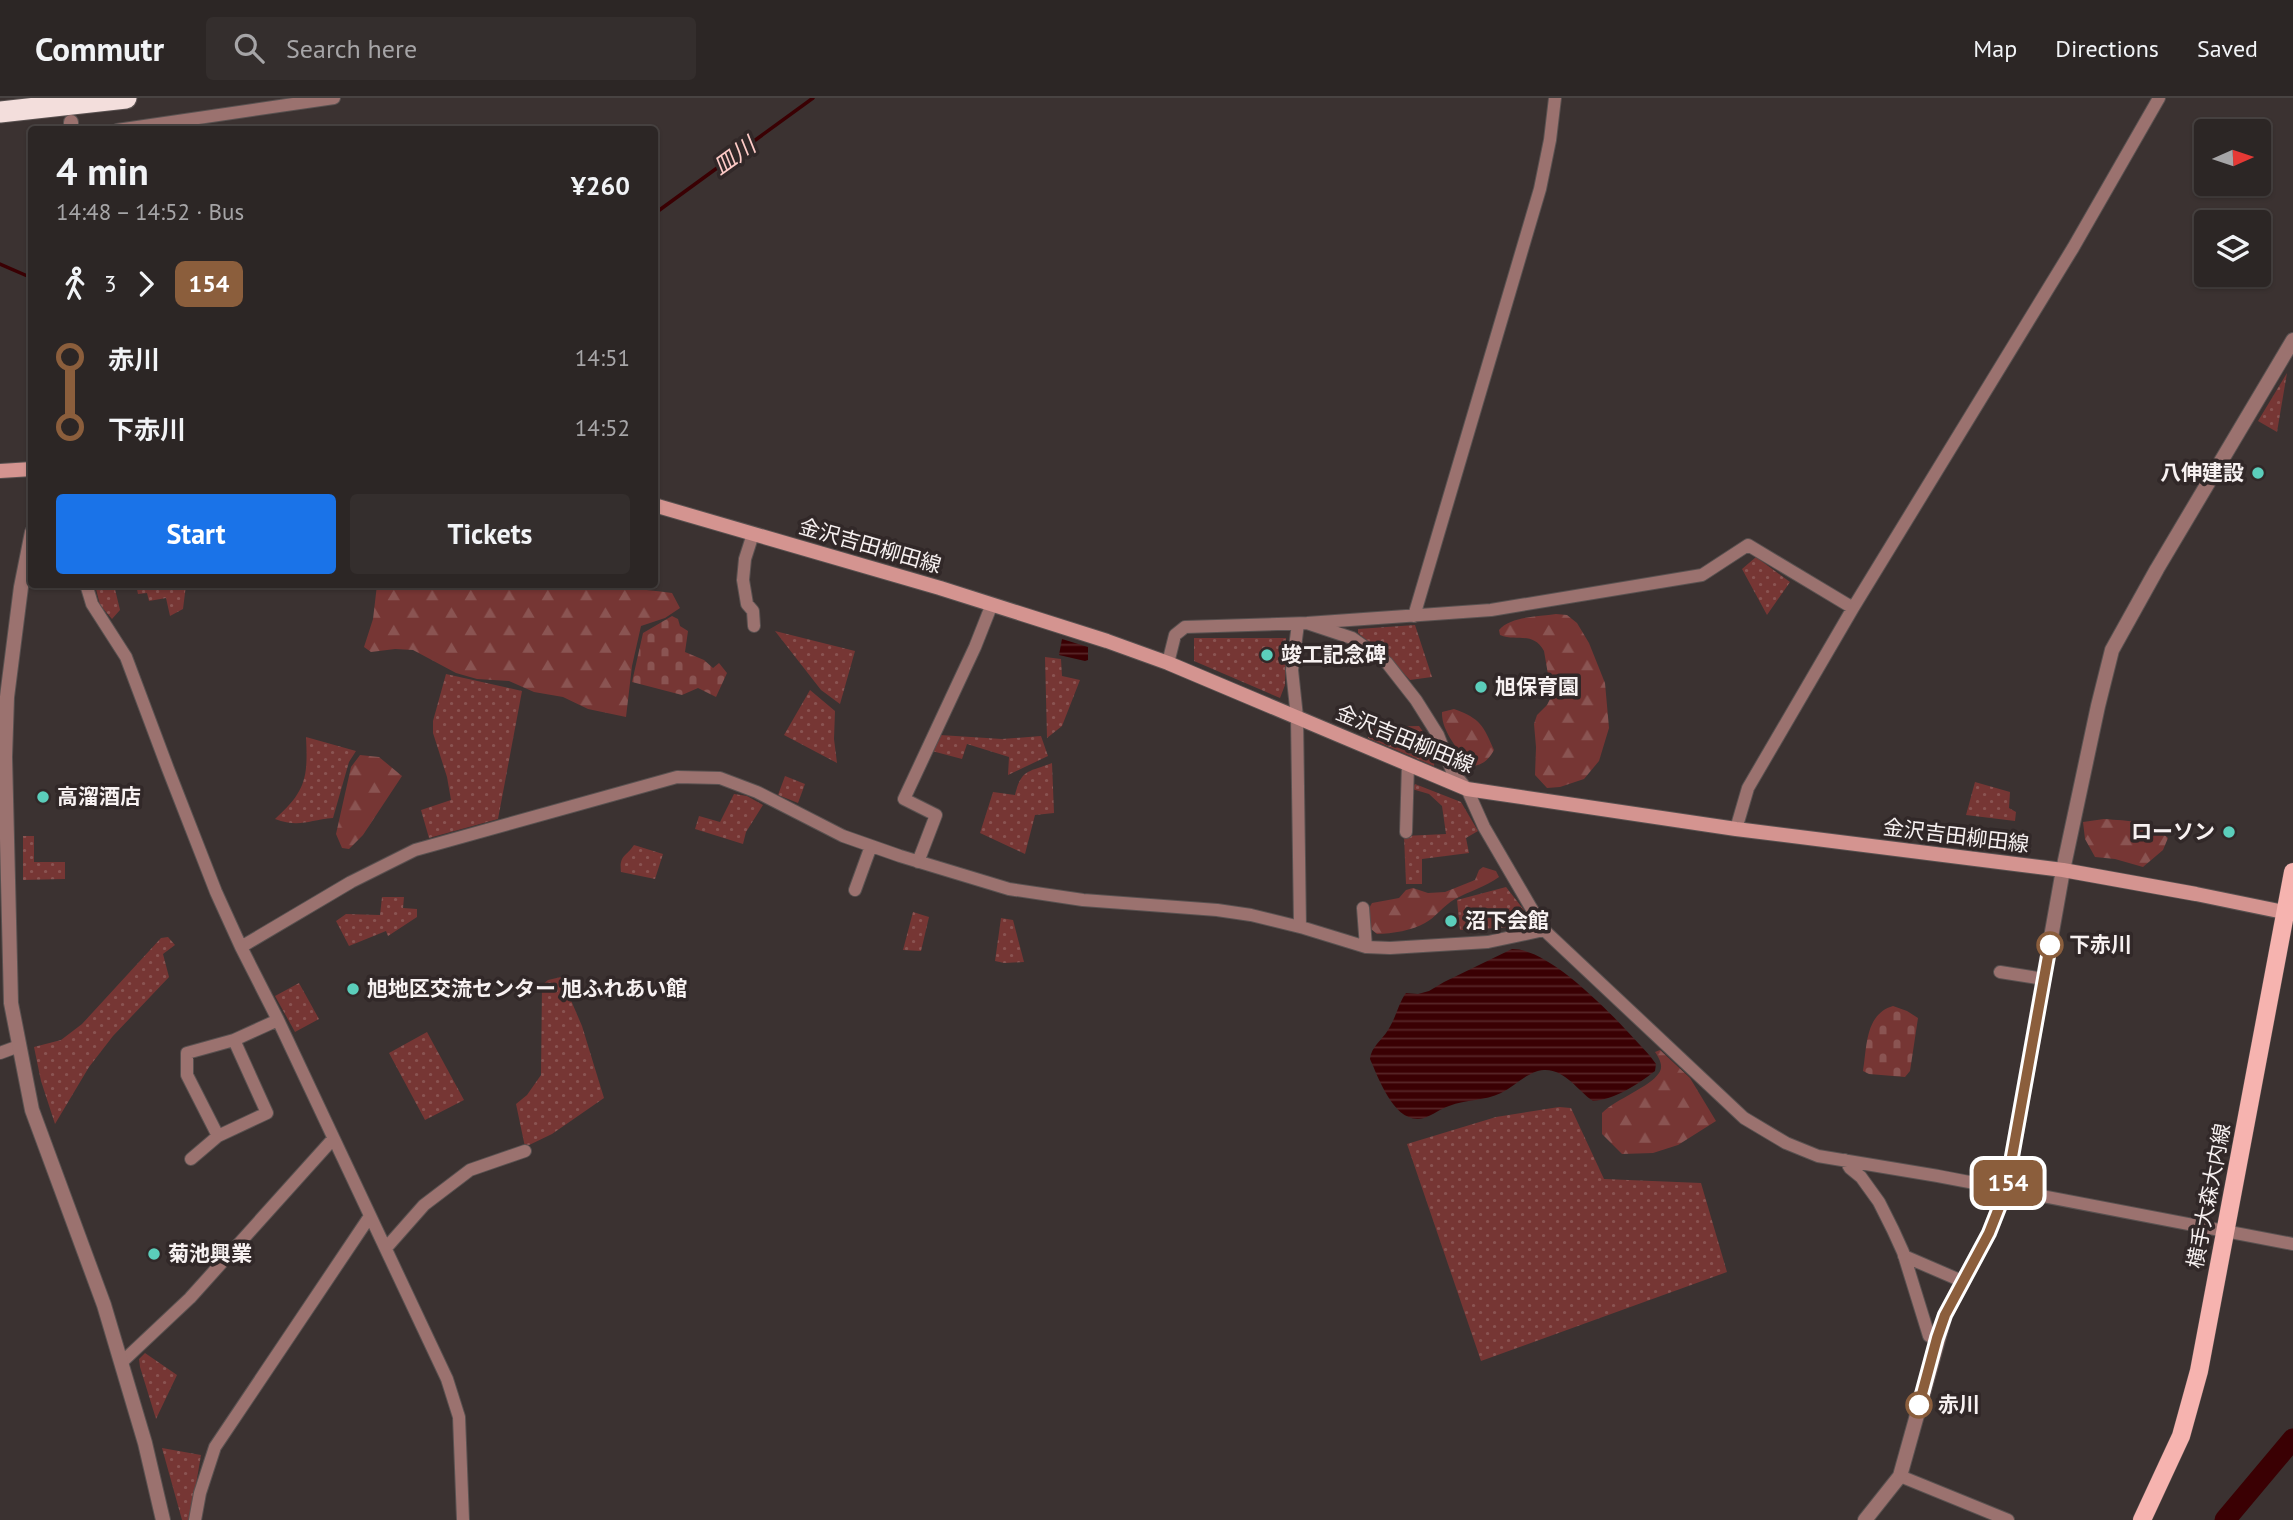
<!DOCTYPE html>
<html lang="en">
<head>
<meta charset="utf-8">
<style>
  body { margin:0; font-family:"PT Sans","Noto Sans JP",sans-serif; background:#342e2d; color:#f1f3f6; height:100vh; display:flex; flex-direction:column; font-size:26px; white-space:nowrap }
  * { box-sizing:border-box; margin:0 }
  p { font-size:23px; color:#a6a5a7 }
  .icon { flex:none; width:38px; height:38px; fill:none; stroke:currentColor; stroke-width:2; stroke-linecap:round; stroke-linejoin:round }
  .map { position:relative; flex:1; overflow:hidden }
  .drawer { position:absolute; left:28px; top:28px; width:630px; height:462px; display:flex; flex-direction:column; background:#2c2625; border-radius:7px; box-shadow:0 2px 5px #0004,0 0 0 2px #484342 }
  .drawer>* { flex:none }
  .badge { padding:0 14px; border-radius:10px; font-size:24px; line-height:46px }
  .needle { width:46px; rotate:87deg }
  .controls { position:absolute; left:2194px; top:21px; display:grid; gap:14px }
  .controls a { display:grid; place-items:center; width:77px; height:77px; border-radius:7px; background:#2c2625; box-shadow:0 2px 5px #0004,0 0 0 2px #484342; font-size:35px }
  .map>.badge { position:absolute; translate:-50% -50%; box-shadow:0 0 0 4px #fff }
  .legs { display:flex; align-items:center; gap:10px; height:77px; padding:0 28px; font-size:23px }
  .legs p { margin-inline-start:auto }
  .overview { display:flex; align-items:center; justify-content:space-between; height:119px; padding:0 28px }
  h1 { font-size:38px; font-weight:700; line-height:52px }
  .action { display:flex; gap:14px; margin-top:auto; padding:14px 28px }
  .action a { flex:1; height:80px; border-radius:7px; background:#1a73e8; color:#fff; font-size:28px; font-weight:700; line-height:80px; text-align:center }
  .action a+a { background:#342e2d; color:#f1f3f6 }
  ul { padding:0 28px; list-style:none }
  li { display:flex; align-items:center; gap:24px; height:70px; font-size:26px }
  li i { display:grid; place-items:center; width:10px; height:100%; margin:0 9px; background:currentColor }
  li i::after { content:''; width:18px; height:18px; margin:-9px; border:5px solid; border-radius:50%; background:#2c2625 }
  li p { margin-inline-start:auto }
  li:first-child i { background:linear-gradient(#0000 50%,currentColor 0) }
  li:last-child i { background:linear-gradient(currentColor 50%,#0000 0) }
  header { display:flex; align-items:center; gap:42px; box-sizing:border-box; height:98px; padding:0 35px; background:#2c2625; border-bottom:2px solid #484342 }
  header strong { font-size:33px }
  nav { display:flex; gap:38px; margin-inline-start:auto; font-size:24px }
  .search { width:490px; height:63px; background:#342e2d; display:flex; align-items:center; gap:18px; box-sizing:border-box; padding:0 24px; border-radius:7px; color:#a6a5a7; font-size:26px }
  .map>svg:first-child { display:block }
  .grass { fill:url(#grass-dots) }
  .forest { fill:url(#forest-firs) }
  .cemetery { fill:url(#cemetery-stones) }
  .water { fill:url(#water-rules) }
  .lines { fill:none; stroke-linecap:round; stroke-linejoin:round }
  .stream { stroke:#3a0003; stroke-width:3.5 }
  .river { stroke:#3a0003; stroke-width:21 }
  .minor-casing { stroke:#595150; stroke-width:14 }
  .tertiary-casing { stroke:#595150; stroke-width:16 }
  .secondary-casing { stroke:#595150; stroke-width:16 }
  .primary-casing { stroke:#595150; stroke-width:19 }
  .motorway-casing { stroke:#595150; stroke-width:23 }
  .minor { stroke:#9b726f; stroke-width:12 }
  .tertiary { stroke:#9b726f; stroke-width:14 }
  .secondary { stroke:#d49490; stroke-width:14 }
  .primary { stroke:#f6b3af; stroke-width:18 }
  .motorway { stroke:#f3dedc; stroke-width:21 }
  .line-1-casing { stroke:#fff; stroke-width:16 }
  .line-1 { stroke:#8b5e3c; stroke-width:10 }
  .poi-dot { fill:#5bcebb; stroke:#312828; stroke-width:2.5 }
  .stop-1-dot { fill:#fff; stroke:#8b5e3c; stroke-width:3.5 }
  .labels { text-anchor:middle; stroke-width:7; stroke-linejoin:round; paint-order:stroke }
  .poi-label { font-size:21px; font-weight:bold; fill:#f7f1f1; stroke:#312828; text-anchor:start }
  .street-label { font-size:21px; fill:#f7f1f1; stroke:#312828 }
  .stop-label { font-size:21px; font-weight:bold; fill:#f7f1f1; stroke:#312828; text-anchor:start }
  .water-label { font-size:23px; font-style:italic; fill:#fecbc7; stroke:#312828 }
</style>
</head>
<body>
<header>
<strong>Commutr</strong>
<div class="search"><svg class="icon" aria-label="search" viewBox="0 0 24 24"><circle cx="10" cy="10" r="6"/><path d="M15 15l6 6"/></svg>Search here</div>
<nav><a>Map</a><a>Directions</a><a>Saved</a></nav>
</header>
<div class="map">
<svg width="2293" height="1422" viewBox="0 0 2293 1422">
  <defs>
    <pattern id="grass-dots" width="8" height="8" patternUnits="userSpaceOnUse" patternTransform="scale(1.75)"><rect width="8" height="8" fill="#763634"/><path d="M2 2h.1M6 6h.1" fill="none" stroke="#8a5452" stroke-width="1.8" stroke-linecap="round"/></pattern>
    <pattern id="forest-firs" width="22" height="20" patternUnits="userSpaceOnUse" patternTransform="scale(1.75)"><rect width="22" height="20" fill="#763634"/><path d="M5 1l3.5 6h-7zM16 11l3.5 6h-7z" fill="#8a5452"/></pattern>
    <pattern id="cemetery-stones" width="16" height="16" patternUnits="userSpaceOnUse" patternTransform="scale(1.75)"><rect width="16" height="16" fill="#763634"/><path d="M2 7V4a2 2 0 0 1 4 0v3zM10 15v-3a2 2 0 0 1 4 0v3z" fill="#8a5452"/></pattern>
    <pattern id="water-rules" width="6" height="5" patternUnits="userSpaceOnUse" patternTransform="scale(1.75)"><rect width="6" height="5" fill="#3a0003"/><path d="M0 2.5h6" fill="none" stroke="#572628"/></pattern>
  </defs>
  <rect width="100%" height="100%" fill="#3b3231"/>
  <path class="grass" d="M2287 275 2277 334 2258 323Z
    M1756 459 1790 484 1767 517 1742 471Z
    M95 487H114L120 512 112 521 100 507Z
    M136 487H186L183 511 170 518 166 500 149 503 147 495 138 496Z
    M1415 527 1432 579 1410 582 1394 565 1358 535V531Z
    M775 533 855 553 840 606 821 592Z
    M1194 540H1286L1285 587 1280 600 1194 563Z
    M1045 559 1061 561 1062 578 1080 582 1062 628 1047 640Z
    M446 576 522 593 498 721 429 740 421 712 451 702 447 679 433 635V623Z
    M810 592 835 613 834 641 837 665 784 637Z
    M1419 628C1428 641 1436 652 1434 668L1368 640V629Z
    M940 637 1002 641 1041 638 1048 658 1008 677 1009 659 967 646 962 661 932 653Z
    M306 639 356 653 349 664 333 720C309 722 299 730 275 721 306 693 308 680 306 639Z
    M1052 665 1054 715 1035 717 1025 756 980 735 993 694 1015 697C1021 671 1029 674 1052 665Z
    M785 678 805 686 798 705 778 697Z
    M1975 684 2010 694 2009 710 2016 714 2015 723 1966 717Z
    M1415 686 1461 704 1478 733 1466 740 1469 755 1422 761V786H1406L1404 738 1446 736 1442 708 1429 696 1412 691Z
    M734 696 747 698 763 707 746 734 743 746 695 731 699 718 720 724Z
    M23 738H34V764H65V781L23 782Z
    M634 747 663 756 655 781 621 774C619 757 626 759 634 747Z
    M1506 789 1524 812 1523 825 1515 829 1460 832 1457 802Z
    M382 799H404L403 810 417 811V819L388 838 386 833 349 848 336 823 346 816 380 817Z
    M913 814 929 819 921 853 903 852Z
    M1001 820 1013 822 1024 864 1004 865 995 863Z
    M168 839 175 847 163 856 169 879 113 938 89 969 55 1026 41 983 34 949 61 942 82 926 161 840Z
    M561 879 582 928 604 1000 552 1036 525 1049 516 1006 527 997 541 977 542 887 548 882Z
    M299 885 319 921 295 934 275 898Z
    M427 934 464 1002 425 1022 389 955Z
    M1559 1009 1571 1010 1604 1081 1701 1085 1727 1174 1481 1263 1407 1046 1496 1019Z
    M145 1255 177 1277 156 1321 140 1269 139 1261Z
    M162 1350 201 1357 190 1422H182Z"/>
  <path class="forest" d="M399 486H536C553 491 563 487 580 488 611 488 641 491 672 495L680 510 665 520 641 528 632 568 626 619 588 611 563 599 534 594 509 583 477 581 456 575 413 552 395 551 371 554 364 549 373 521 377 487 393 489Z
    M1556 516 1567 517 1577 525 1589 545 1605 585 1609 630 1599 663 1584 681 1560 689 1547 690 1535 677 1536 649 1534 626 1537 617 1547 607 1550 601V588L1544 553C1533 533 1517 544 1500 537L1499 532C1511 518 1538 519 1556 516Z
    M1454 611C1481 621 1483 627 1494 652 1489 661 1484 666 1474 668 1460 656 1441 633 1442 614Z
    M360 657 379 659 402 678 363 737 349 751 342 750 336 736 351 669Z
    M2104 721C2129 723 2150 722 2168 740L2163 752 2143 769 2115 761 2095 759 2085 741 2083 724Z
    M1483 769 1496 773 1499 779C1485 789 1470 793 1455 801 1443 808 1435 820 1425 825 1413 832 1392 836 1377 836L1371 831 1368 812 1372 805 1399 800 1406 792 1413 790 1428 795 1445 794 1475 782 1479 772Z
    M1660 952 1690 980 1716 1023 1678 1047 1653 1055 1622 1056 1602 1036V1015C1616 1001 1650 989 1659 975 1664 968 1659 960 1655 954Z"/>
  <path class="cemetery" d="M672 518 678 521 680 528 688 533 685 554 704 562 713 570 719 565 727 575 716 599 698 590 682 597 632 584 643 535Z
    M1893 908 1907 913 1918 920 1910 973 1905 979 1869 976 1863 973C1867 949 1865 916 1893 908Z"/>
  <path class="water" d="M1062 541 1088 549V562L1085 563 1059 557Z
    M1512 851C1553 850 1623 928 1650 958L1656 966 1655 973C1637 987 1616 1001 1593 1003 1578 993 1565 971 1544 972 1528 973 1515 988 1501 995 1485 1003 1466 1001 1449 1008 1440 1011 1433 1017 1424 1020 1395 1028 1379 981 1370 961 1371 949 1382 942 1388 932 1396 920 1398 906 1406 895L1418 896 1429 893 1444 884Z"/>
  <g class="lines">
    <path class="stream" d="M654 116 813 0
      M0 166 32 180"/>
    <path class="river" d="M2225 1422 2293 1341"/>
    <defs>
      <path id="minor" d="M117 32 334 0
        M753 436 745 461 743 482 747 506 753 513 754 528
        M86 486 92 506 126 559 168 671 216 794 241 849 278 922 447 1281 459 1319 463 1422
        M1414 518 1540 91 1550 42 1555 0
        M1307 525 1352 540 1387 565 1416 602 1438 637 1452 673 1467 691 1484 729 1544 832 1744 1020 1786 1045 1818 1058 1938 1078 2293 1146
        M1298 526 1292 572 1297 619 1300 829
        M1168 565 1175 537 1185 529 1307 525 1491 512 1702 477 1748 447 1853 510
        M1736 731 1748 690 1853 510 2073 150 2159 0
        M1406 734 1408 666
        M918 764 936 717 904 701 975 549 992 506
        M855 792 871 748
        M1363 810 1366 849
        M241 849 351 784 415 752 677 679 720 680 757 694 843 738 900 758 1009 791 1083 802 1217 812 1251 817 1304 830 1366 849 1390 850 1488 844 1544 832
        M2000 874 2044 881
        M0 955 19 948
        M218 1038 187 977V955L234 942 278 922
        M191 1061 218 1038 267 1015 234 942
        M1845 1062 1850 1070 1861 1079 1879 1104 1893 1132 1903 1154 1929 1238 1937 1240
        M386 1150 424 1107 470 1072 525 1053
        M1904 1158 1962 1183
        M122 1264 190 1200 333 1041
        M1900 1378 2008 1422
        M195 1422 200 1395 215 1349 370 1118"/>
      <path id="tertiary" d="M71 24V32
        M32 434 21 489 7 599 5 659 11 905 32 1012 104 1207 145 1345 163 1422
        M1865 1422 1900 1378 1945 1217 1989 1135 2006 1092 2063 772 2098 608 2112 552 2157 471 2293 242"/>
      <path id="secondary" d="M0 373 32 371
        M654 407 940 490 1107 543 1168 565 1467 691 1736 731 2063 772 2196 796 2293 816"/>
      <path id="primary" d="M2142 1422 2181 1338 2199 1273 2293 774"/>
      <path id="motorway" d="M0 14 126 0"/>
    </defs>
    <use href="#minor" class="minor-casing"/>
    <use href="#tertiary" class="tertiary-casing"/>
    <use href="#secondary" class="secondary-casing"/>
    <use href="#primary" class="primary-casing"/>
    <use href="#motorway" class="motorway-casing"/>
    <use href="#minor" class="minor"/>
    <use href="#tertiary" class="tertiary"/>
    <use href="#secondary" class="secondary"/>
    <use href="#primary" class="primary"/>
    <use href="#motorway" class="motorway"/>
  </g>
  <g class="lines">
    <defs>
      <path id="line-1" d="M1919 1307 1937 1240 1945 1217 1989 1135 2006 1092 2050 847"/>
    </defs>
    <use href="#line-1" class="line-1-casing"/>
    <use href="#line-1" class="line-1"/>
  </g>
  <g class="poi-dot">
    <circle cx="2258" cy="375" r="7"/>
    <circle cx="1267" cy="557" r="7"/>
    <circle cx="1481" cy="589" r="7"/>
    <circle cx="43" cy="699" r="7"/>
    <circle cx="2229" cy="734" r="7"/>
    <circle cx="1451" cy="823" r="7"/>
    <circle cx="353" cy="891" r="7"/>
    <circle cx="154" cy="1156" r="7"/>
  </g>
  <g class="stop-1-dot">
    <circle cx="2050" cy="847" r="12"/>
    <circle cx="1919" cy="1307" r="12"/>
  </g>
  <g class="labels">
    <g class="poi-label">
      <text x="2244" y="382" text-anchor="end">八伸建設</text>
      <text x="1281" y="564">竣工記念碑</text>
      <text x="1495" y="596">旭保育園</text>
      <text x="57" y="706">高溜酒店</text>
      <text x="2215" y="741" text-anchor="end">ローソン</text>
      <text x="1465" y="830">沼下会館</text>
      <text x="367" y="898">旭地区交流センター 旭ふれあい館</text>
      <text x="168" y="1163">菊池興業</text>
    </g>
    <g class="street-label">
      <text transform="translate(870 448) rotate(16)" y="7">金沢吉田柳田線</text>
      <text transform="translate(1405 641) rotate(22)" y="7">金沢吉田柳田線</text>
      <text transform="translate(1956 738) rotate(7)" y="7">金沢吉田柳田線</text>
      <text transform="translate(2209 1098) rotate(-79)" y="7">横手大森大内線</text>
    </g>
    <g class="stop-label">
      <text x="2069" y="854">下赤川</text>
      <text x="1938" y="1314">赤川</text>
    </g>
    <g class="water-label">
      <text transform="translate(734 58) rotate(-36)" y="8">皿川</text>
    </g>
  </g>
</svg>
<div class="controls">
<a><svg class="needle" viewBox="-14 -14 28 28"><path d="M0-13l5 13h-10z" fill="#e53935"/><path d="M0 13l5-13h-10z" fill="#a6a5a7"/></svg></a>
<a><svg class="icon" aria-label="layers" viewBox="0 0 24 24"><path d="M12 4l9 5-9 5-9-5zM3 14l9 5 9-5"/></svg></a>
</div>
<b class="badge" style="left:2008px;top:1085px;background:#8b5e3c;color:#fff">154</b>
<section class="drawer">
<div class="overview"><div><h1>4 min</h1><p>14:48 – 14:52 · Bus</p></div><b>¥260</b></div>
<div class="legs"><svg class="icon" aria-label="walk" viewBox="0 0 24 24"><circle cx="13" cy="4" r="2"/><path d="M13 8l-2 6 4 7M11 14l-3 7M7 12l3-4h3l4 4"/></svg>3<svg class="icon" aria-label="forward" viewBox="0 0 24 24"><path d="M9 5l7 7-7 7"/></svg><b class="badge" style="background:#8b5e3c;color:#fff">154</b></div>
<ul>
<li><i style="color:#8b5e3c"></i><b>赤川</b><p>14:51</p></li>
<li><i style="color:#8b5e3c"></i><b>下赤川</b><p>14:52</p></li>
</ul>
<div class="action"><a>Start</a><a>Tickets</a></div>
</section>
</div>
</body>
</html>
